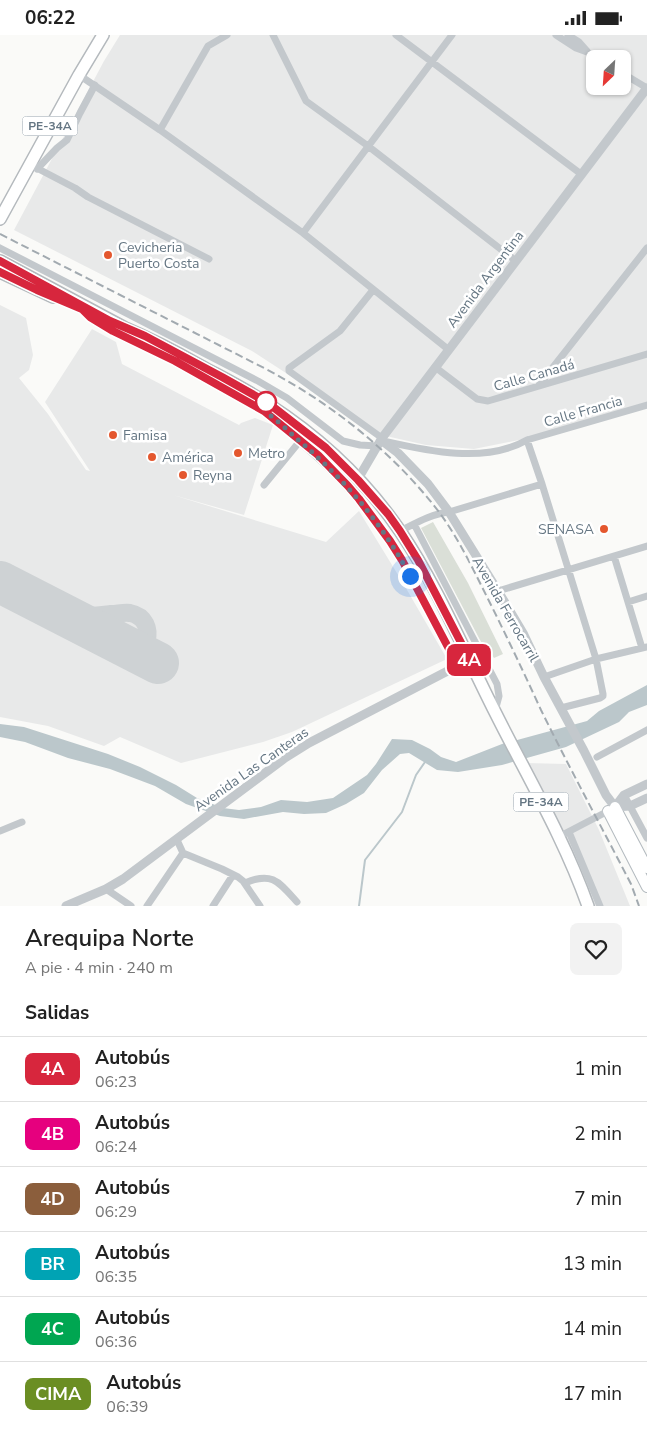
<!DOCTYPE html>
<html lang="es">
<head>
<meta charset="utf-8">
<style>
  body { margin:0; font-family:"Nunito Sans",sans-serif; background:#f2f2f2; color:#222; height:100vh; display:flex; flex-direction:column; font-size:19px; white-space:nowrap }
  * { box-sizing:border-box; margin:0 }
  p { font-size:16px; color:#767676 }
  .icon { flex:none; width:28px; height:28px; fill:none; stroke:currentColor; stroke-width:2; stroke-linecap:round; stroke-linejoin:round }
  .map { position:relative; height:871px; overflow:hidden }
  .sheet { display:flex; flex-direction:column; background:#fff; flex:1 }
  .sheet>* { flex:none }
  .badge { padding:0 10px; border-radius:8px; font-size:18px; line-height:32px }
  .needle { width:32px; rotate:205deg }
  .tools { position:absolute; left:586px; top:15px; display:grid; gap:10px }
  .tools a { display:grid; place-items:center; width:45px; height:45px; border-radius:8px; background:#fff; box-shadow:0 1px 4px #0004; font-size:25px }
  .you { position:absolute; width:25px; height:25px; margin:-12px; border:4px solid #fff; border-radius:50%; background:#1a73e8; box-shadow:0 0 0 8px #1a73e833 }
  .map>.badge { position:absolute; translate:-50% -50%; box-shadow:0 0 0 2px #fff }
  h2 { padding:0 25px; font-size:19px; line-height:45px }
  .round { display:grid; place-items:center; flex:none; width:52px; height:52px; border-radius:8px; background:#f2f2f2 }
  .headline { display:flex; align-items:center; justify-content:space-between; height:85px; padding:0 25px }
  h1 { font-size:24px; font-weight:600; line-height:38px }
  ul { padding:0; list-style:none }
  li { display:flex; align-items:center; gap:15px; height:65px; padding:0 25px; border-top:1px solid #e0e0e0 }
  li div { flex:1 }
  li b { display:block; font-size:19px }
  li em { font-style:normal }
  li .badge { min-width:55px; font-weight:700; text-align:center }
  .status { display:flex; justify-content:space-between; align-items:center; height:35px; padding:0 25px; background:#fff; direction:ltr }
  .status svg { height:14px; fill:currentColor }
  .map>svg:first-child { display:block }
  .built { fill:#e8e9e9; fill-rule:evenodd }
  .green { fill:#dadfd7 }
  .water { fill:#bbc7cb }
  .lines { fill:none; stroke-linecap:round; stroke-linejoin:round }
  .stream { stroke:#bbc7cb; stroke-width:2 }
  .taxiway { stroke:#ced2d4; stroke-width:18 }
  .runway { stroke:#ced2d4; stroke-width:42 }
  .secondary-casing { stroke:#b3babf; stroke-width:12 }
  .trunk-casing { stroke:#b4b9bd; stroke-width:14 }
  .minor { stroke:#c3c8cc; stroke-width:7 }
  .tertiary { stroke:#c3c8cc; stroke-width:9 }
  .secondary { stroke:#fff; stroke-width:10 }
  .trunk { stroke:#fff; stroke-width:11 }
  .rail { stroke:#a2aab0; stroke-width:2; stroke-dasharray:8 4; stroke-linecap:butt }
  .line-casing { stroke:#fff; stroke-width:11 }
  .line { stroke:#d7263d; stroke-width:8 }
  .walk { stroke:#657683; stroke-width:5; stroke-dasharray:0 9 }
  .poi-dot { fill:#e4572e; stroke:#fff; stroke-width:2 }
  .stop-dot { fill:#fff; stroke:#d7263d; stroke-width:2.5 }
  .labels { text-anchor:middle; stroke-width:5; stroke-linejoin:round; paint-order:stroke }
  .shield { fill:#fff; stroke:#939fa8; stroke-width:1 }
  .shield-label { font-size:12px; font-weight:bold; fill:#657683 }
  .poi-label { font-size:14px; fill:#657683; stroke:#fff; text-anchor:start }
  .street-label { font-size:14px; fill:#657683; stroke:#fff }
</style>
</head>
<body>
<div class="status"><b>06:22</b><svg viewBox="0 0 49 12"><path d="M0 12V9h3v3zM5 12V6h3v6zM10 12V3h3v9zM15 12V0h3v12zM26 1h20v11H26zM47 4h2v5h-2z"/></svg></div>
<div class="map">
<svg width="647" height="871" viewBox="0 0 647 871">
  <rect width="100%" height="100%" fill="#fafaf8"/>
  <path class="built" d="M120 0H647V367L524 404 474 414 426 410 377 399 352 381 252 316 14 195 104 26ZM595 24H622V51H595Z
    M0 270 26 283 33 320 29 335 19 343 48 379 86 435 90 436 45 367 92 294 116 307 122 329 239 390 241 388 255 383 273 390 244 480 173 460 326 507 359 476 403 548 447 624 292 697 263 707 181 728 120 702 104 711 48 691 0 682Z
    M526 728 566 729 599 795 630 871H593L570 810Z"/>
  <path class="green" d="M433 487 468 548 503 619 494 623 492 620 489 622 421 493Z"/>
  <path class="water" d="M647 650V670L629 677 619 687 566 712 502 730 458 737 437 735 409 718 400 719 382 735 364 758 346 769 326 778 304 779 283 777 244 784 220 781 186 769 155 751 110 734 68 723 25 707 0 702V689L24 692 108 719 140 732 176 750 197 763 223 773 239 775 261 772 281 765 307 767 333 763 367 740 376 729 392 704 412 705 430 714 441 722 456 727 502 709 587 686 599 676Z"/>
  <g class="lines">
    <path class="stream" d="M359 871 365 825 402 777 416 740 425 727"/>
    <path class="taxiway" d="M65 581C80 583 95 581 111 579 117 579 124 577 130 578 161 584 147 632 118 620 112 617 110 612 105 607 100 602 95 598 90 594"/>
    <path class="runway" d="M0 547 158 628"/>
    <defs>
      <path id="secondary" d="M615 772 647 833
        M608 776 647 852"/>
      <path id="trunk" d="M0 184 79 40 103 0
        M0 226 125 293C151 304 176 317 201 331 223 343 247 355 268 369 319 402 366 446 400 496 438 552 464 616 495 677 527 741 564 803 588 871
        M0 237 53 262"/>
    </defs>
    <use href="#secondary" class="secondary-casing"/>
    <use href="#trunk" class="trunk-casing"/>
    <path class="minor" d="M273 0 306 66 368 111 516 226
      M396 0 581 139
      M556 0 576 13 587 17 599 24
      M568 0 579 7 587 16
      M622 38 647 53
      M79 40 160 95 303 198 449 315
      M160 95 208 11 227 0
      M29 129 75 153 88 162 209 224
      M37 134 57 113 67 105 80 78 95 50
      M303 198 452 0
      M0 213 258 346 287 363 343 406 360 410 377 411
      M373 255 340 296 289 333V336L382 403
      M435 332 477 364 488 366 647 319
      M539 350 647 213
      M527 405 647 370
      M384 406C428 416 485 429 527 405L542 449 596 624 603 659V661L600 663 561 673
      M264 450 300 406
      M414 489 497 649 499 661 495 676
      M400 496C416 488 431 479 449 477L542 449
      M614 521 642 613
      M498 556 647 511
      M628 567 647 561
      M470 625 482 629 486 627
      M544 642 596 624 647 612
      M597 722 647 695
      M624 760 647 803
      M0 796 22 787
      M569 797 600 871
      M566 798 612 774
      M177 805 183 818 222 834 238 842 243 846 260 871
      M245 848C272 836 279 847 297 867
      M106 854 131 871
      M147 871 183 818
      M213 871 233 840"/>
    <path class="tertiary" d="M82 274C108 298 143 310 174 326 204 341 234 358 263 375 277 384 289 396 301 407 341 440 374 479 401 524 422 559 438 596 458 631
      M381 405 398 418 428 449 449 477 498 556 523 598 544 642 584 716 606 760 615 772
      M355 449 382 403 647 53
      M615 772 624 760 647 749
      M615 772 630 771 647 763
      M66 871 106 854 123 844 285 723 309 708 463 628"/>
    <use href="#secondary" class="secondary"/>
    <use href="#trunk" class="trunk"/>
    <path class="rail" d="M0 199 266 334C332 369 393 417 439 477 459 504 474 536 489 566 507 602 524 638 541 675 570 734 601 791 631 849L639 871"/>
  </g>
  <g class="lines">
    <defs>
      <path id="line" d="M0 226 110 286 145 301 222 342 268 368 326 413 358 445 388 479 400 496 418 525 470 625 458 631 402 525 390 506 359 464 348 451 318 420 264 376 175 326 113 296 90 282 82 274 37 255 0 237"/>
    </defs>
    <use href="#line" class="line-casing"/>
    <use href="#line" class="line"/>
    <path class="walk" d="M266 367 264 376C275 383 286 394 296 403 343 443 381 486 410 541"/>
  </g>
  <g class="poi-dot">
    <circle cx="108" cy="220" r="5"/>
    <circle cx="113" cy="400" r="5"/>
    <circle cx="238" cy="418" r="5"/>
    <circle cx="152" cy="422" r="5"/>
    <circle cx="183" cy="440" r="5"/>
    <circle cx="604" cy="494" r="5"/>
  </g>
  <circle class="stop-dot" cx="266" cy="367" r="10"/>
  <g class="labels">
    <g class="shield">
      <rect x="22.5" y="81.5" width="55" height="19" rx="4"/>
      <rect x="513.5" y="757.5" width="55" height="19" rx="4"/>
    </g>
    <g class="shield-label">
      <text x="50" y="95">PE-34A</text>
      <text x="541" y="771">PE-34A</text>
    </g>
    <g class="poi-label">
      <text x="118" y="217">Cevicheria<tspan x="118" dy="16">Puerto Costa</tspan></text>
      <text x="123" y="405">Famisa</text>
      <text x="248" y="423">Metro</text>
      <text x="162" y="427">América</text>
      <text x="193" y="445">Reyna</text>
      <text x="594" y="499" text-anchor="end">SENASA</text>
    </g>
    <g class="street-label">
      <text transform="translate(485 244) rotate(-53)" y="5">Avenida Argentina</text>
      <text transform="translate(534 340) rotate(-16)" y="5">Calle Canadá</text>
      <text transform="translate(583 376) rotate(-16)" y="5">Calle Francia</text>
      <text transform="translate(506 574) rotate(60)" y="5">Avenida Ferrocarril</text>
      <text transform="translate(251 734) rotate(-35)" y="5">Avenida Las Canteras</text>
    </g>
  </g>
</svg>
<div class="tools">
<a><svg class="needle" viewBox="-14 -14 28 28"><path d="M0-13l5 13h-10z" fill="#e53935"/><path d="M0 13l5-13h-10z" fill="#767676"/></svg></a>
</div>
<div class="you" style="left:410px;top:541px"></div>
<b class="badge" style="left:469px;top:625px;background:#d7263d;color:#fff">4A</b>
</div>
<section class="sheet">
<div class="headline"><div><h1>Arequipa Norte</h1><p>A pie · 4 min · 240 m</p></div><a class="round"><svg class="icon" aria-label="heart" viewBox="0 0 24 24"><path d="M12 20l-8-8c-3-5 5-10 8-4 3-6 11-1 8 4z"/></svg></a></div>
<h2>Salidas</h2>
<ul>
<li><span class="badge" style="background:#d7263d;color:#fff">4A</span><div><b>Autobús</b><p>06:23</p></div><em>1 min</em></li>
<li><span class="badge" style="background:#e6007e;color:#fff">4B</span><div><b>Autobús</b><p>06:24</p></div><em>2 min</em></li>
<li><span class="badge" style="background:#8b5e3c;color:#fff">4D</span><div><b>Autobús</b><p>06:29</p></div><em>7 min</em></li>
<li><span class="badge" style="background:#00a3b4;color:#fff">BR</span><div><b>Autobús</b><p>06:35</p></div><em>13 min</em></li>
<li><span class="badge" style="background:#00a651;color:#fff">4C</span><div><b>Autobús</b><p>06:36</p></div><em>14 min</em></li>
<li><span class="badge" style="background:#6b8e23;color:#fff">CIMA</span><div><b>Autobús</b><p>06:39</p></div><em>17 min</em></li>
</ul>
</section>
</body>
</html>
